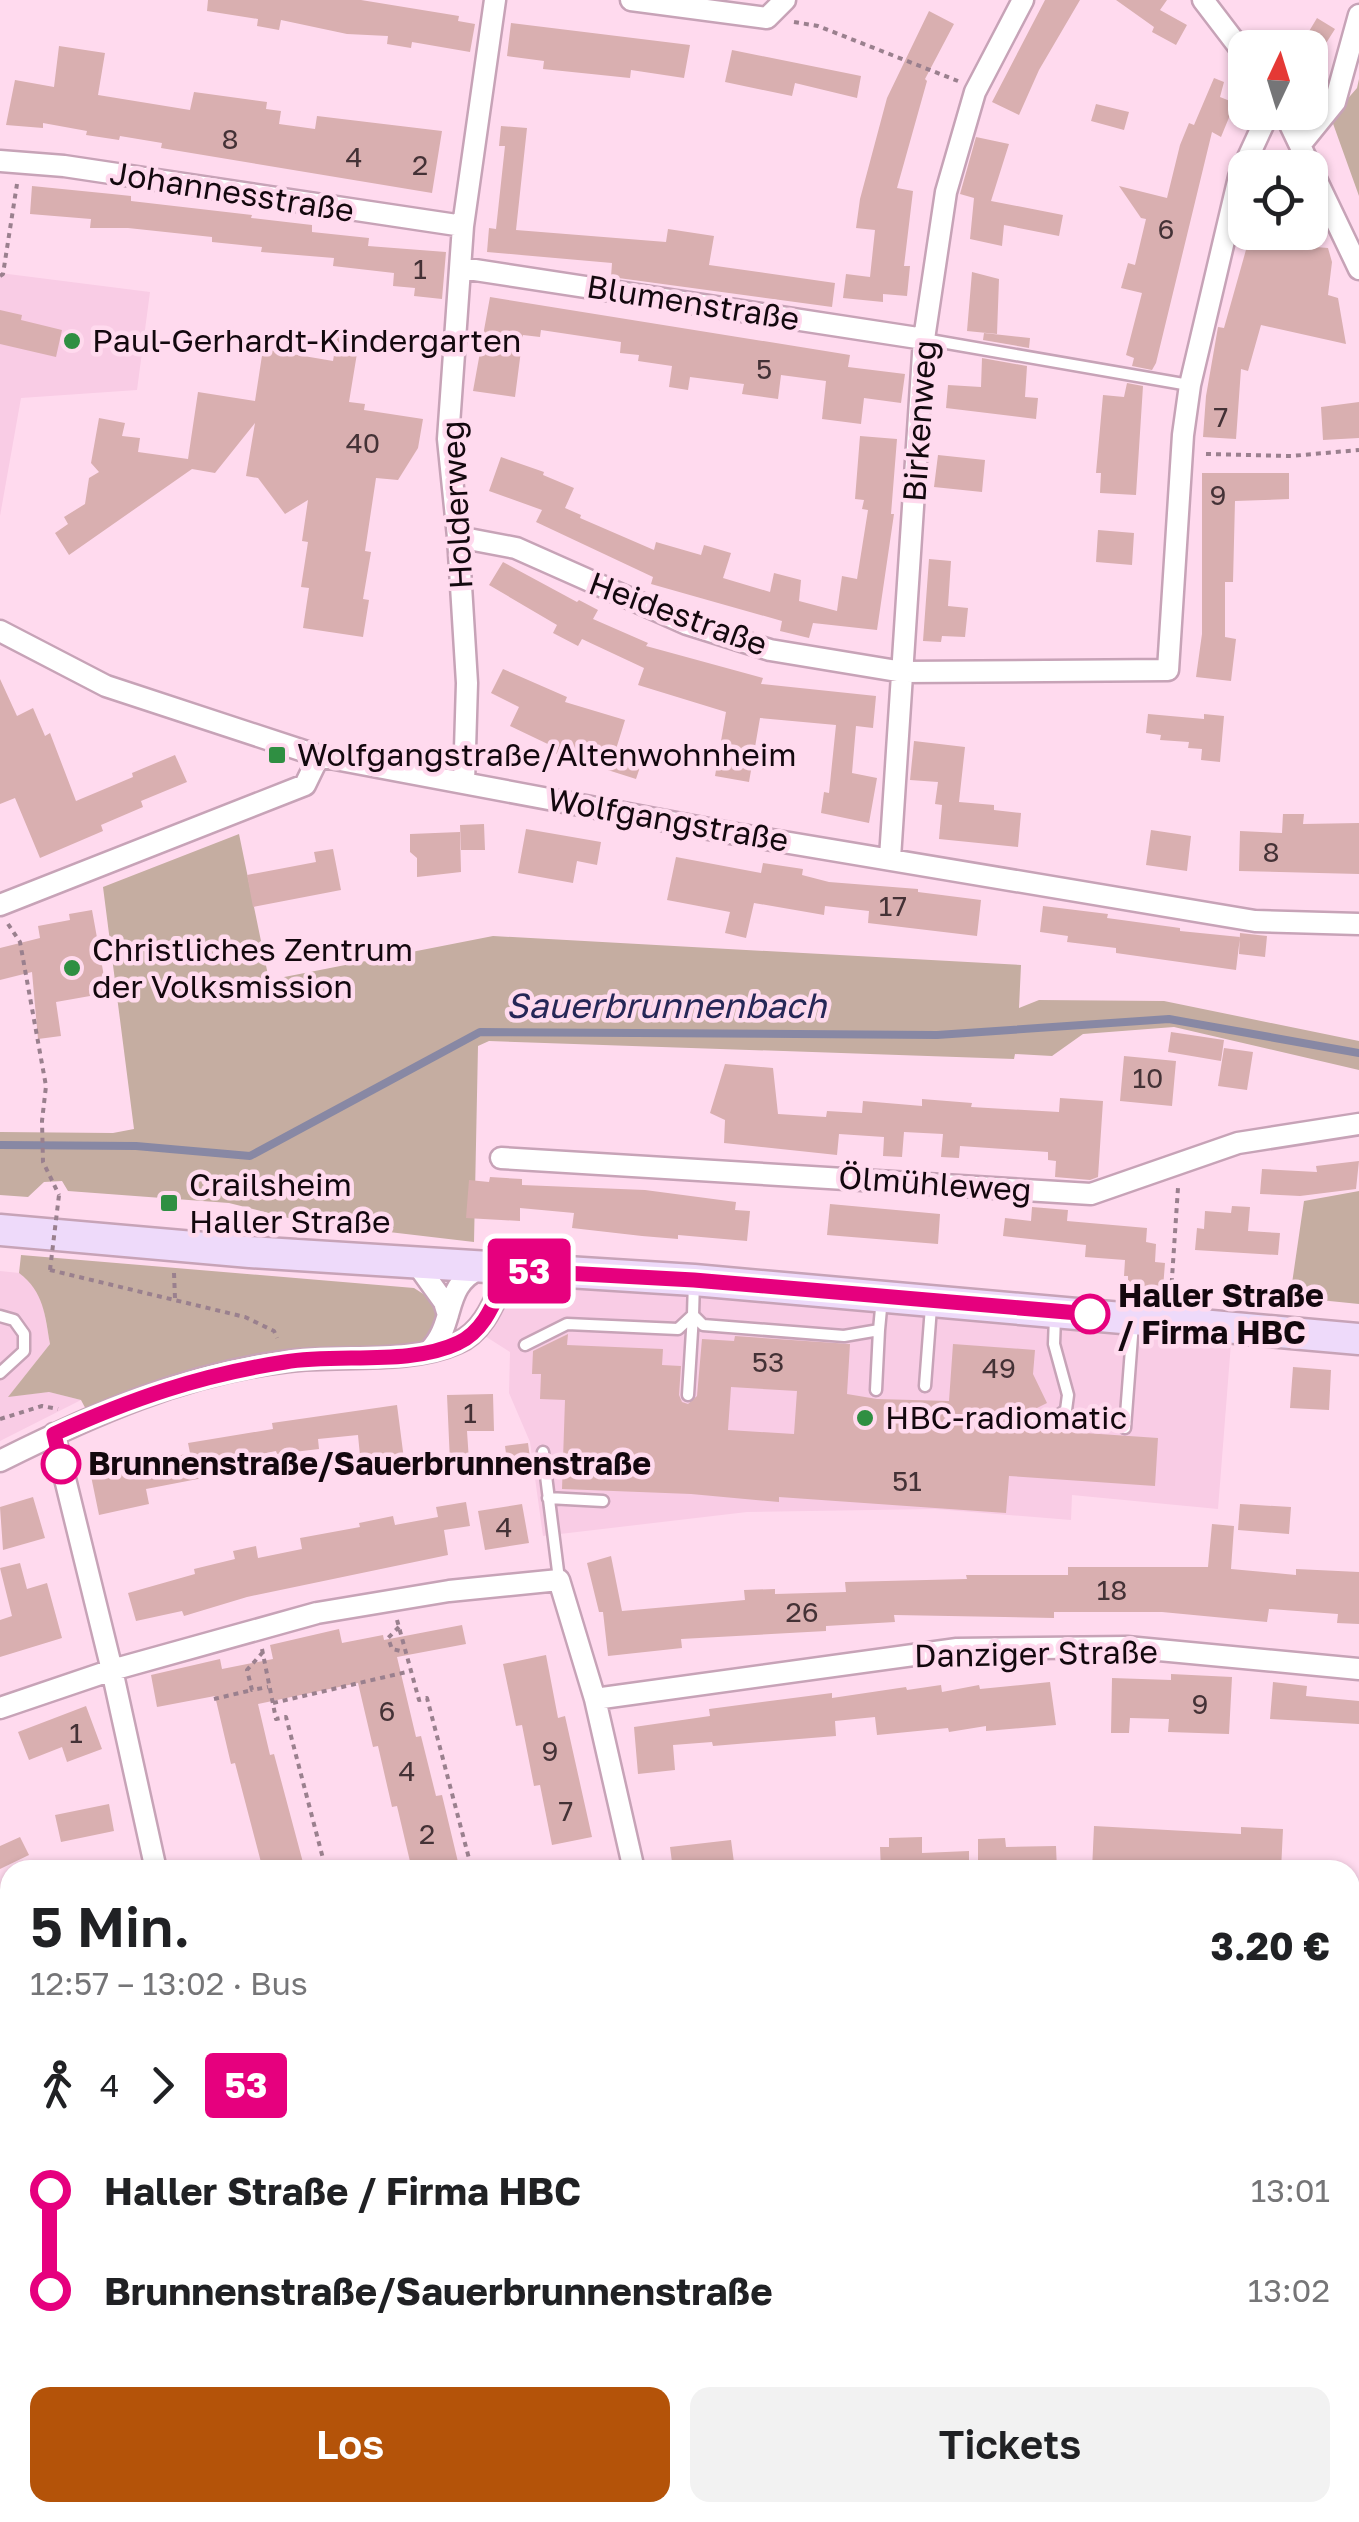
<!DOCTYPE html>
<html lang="de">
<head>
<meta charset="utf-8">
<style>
  body { margin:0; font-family:"Golos Text",sans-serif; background:#f2f2f2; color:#202124; height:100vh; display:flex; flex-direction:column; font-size:38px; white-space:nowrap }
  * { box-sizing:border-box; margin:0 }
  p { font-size:32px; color:#757577 }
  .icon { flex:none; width:55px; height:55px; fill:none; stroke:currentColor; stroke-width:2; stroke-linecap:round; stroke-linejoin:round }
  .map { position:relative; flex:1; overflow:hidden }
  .drawer { position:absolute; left:0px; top:1860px; width:1360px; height:662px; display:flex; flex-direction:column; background:#fff; border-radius:30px 30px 0 0; box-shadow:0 2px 8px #0004 }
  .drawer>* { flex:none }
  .badge { padding:0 20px; border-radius:8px; font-size:35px; line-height:65px }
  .needle { width:65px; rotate:4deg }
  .controls { position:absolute; left:1228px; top:30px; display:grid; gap:20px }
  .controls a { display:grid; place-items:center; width:100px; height:100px; border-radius:20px; background:#fff; box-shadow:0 2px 8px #0004; font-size:50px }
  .map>.badge { position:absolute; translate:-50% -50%; box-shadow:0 0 0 5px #fff }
  .legs { display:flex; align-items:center; gap:15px; height:110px; padding:0 30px; font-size:32px }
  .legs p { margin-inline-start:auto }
  .overview { display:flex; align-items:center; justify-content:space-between; height:170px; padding:0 30px }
  h1 { font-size:55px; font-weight:600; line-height:75px }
  .primary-button { display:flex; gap:20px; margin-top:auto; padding:20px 30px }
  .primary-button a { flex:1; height:115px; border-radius:20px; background:#b45309; color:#fff; font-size:40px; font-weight:600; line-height:115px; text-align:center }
  .primary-button a+a { background:#f2f2f2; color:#202124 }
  ul { padding:0 30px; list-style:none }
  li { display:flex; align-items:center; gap:35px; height:100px; font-size:38px }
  li i { display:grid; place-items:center; width:15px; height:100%; margin:0 12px; background:currentColor }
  li i::after { content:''; width:25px; height:25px; margin:-12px; border:8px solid; border-radius:50%; background:#fff }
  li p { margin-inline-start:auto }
  li:first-child i { background:linear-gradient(#0000 50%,currentColor 0) }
  li:last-child i { background:linear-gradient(currentColor 50%,#0000 0) }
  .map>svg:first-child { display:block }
  .built { fill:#f9cce5 }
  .green { fill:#c5ada1 }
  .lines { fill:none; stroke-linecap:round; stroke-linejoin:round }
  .stream { stroke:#8888a4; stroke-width:8 }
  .building { fill:#d9afb0; fill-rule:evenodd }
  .service-casing { stroke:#c7a3b7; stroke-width:15 }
  .minor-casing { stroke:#c7a3b7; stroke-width:25 }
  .secondary-casing { stroke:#c7a3b7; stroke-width:35 }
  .path { stroke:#9a808e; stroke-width:4; stroke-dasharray:5 5; stroke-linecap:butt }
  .service { stroke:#fff; stroke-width:10 }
  .minor { stroke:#fff; stroke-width:20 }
  .secondary { stroke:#eedafa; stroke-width:30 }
  .path-bridge { stroke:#9a808e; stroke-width:4; stroke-dasharray:5 5; stroke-linecap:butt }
  .line-1-casing { stroke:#fff; stroke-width:22 }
  .line-1 { stroke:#e6007e; stroke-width:15 }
  .poi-dot { fill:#2f8f42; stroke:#ffdaee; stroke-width:4 }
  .stop-1-dot { fill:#fff; stroke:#e6007e; stroke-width:5 }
  .labels { text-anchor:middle; stroke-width:9; stroke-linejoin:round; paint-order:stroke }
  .number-label { font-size:28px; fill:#443236 }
  .street-label { font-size:32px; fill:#13080e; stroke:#ffdaee }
  .poi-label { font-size:32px; fill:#13080e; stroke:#ffdaee; text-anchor:start }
  .stop-label { font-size:32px; font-weight:bold; fill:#13080e; stroke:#ffdaee; text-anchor:start }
  .water-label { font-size:35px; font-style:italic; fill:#262757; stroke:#ffdaee }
</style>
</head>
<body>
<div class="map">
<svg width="1359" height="2522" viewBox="0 0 1359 2522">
  <rect width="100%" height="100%" fill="#ffdaee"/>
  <path class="built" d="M0 273 150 292 137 390 21 398 0 516Z
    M0 1271 19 1273 34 1283 43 1305 50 1344 9 1396 49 1392 81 1400 0 1441Z
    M486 1279 1231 1343 1218 1509 1072 1495 1071 1520 935 1509 747 1512 543 1536 530 1442 509 1393 510 1352 477 1331Z
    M1350 2044H1359V2178L1350 2177Z"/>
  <path class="green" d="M1359 79V196L1331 118 1357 88Z
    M239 834 269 980 493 936 1021 965 1019 1008 1039 1000 1164 1001 1359 1041V1070L1174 1027 1083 1034 1052 1056 1015 1054 1014 1059 489 1041 478 1046 474 1242 304 1222 229 1203 68 1191 62 1181 44 1182 28 1197 0 1195V1132L113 1133 134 1129 103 887Z
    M1359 1191V1304L1290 1297 1304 1201Z
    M21 1255 414 1288 428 1297 445 1328 429 1351 287 1361 90 1417 81 1400 49 1392 8 1397 50 1344C45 1315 44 1292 19 1273Z
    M0 2241 10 2243V2353L0 2352Z"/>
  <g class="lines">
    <path class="stream" d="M0 1145 136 1146 250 1156 480 1032 937 1035 1169 1019 1359 1053"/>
  </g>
  <path class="building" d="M208 0H361L459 16 458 21 475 24 470 52 412 42 411 48 387 44 388 36 347 34 281 20 279 30 257 26 258 19 207 11Z
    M1045 0H1080L1039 70 1019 115 992 102Z
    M1116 0H1167L1160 10 1187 25 1176 45 1152 32 1154 27Z
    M929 11 954 24 925 79 927 81 897 188 913 191 904 266H910L907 296 883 294V302L843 298 846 274 870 277 875 230 856 228 860 199 887 98Z
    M1317 18 1335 29 1323 48H1299Z
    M511 23 690 45 684 78 631 70 630 78 543 69 544 61 507 56Z
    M59 46 105 53 98 95 190 110 194 92 267 102 266 109 281 111 279 124 315 129 317 116 442 131 432 193 161 148 162 143 120 136 119 140 86 135 87 131 43 123V128L6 125 15 80 54 87Z
    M732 50 861 76 857 98 795 83 792 96 725 82Z
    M1214 78 1224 82 1220 97 1235 103 1221 137 1212 132 1156 363 1152 370 1132 366 1134 358 1126 355 1142 293 1121 288 1128 263 1135 265 1146 219 1141 218 1119 186 1167 198 1180 145 1189 123 1194 125Z
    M1096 104 1129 112 1124 130 1091 121Z
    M501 126 527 128 516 230 666 242 668 229 714 236 709 265 835 283 832 307 611 277 612 263 487 252 489 228 496 229 505 146H499Z
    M976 137 1009 144 991 201 1063 215 1059 236 1004 225 1002 246 970 239 974 198 960 194Z
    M32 186 112 194 131 196V201L252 215 251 218 312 225V232L369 238 368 246 446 252 442 299 414 296 415 288 393 286 394 273 333 266 334 258 261 252 262 247 212 242V237L128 228H90L91 219 30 214Z
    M1251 232H1284L1280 244 1328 248 1332 262 1328 295 1338 298 1346 344 1261 325 1248 371 1241 369 1236 439 1203 437 1206 396 1218 327 1224 328Z
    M972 272 999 279 997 334 967 331Z
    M490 297 850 355 848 367 905 374 901 403 864 398 861 424 822 419 826 381 781 375 778 399 742 394 744 384 690 377 688 390 669 387 672 366 638 361 639 355 620 353 621 342 541 330 540 337 523 335 515 397 473 391Z
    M0 310 22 315 21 320 62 330 56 357 0 344Z
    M338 331 360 335 349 402 365 404 364 410 423 419 418 448 398 480 376 478 365 551 371 552 363 599 369 600 363 637 303 628 309 588 301 587 308 542 302 541 308 500 285 514 258 478 246 476 255 423 215 473 192 469 69 555 55 533 68 524 64 517 85 504 89 478 99 472 91 463 99 418 125 423 122 436 140 438 138 452 188 459 198 392 255 401 263 349 333 361Z
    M984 333 1030 338 1029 348 983 340Z
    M982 358 1027 366 1025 397 1038 398 1036 419 946 408 948 385 981 387Z
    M1127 383 1143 386 1136 495 1100 493 1101 473H1096L1103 395 1124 397Z
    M1359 402V438L1323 440 1321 407Z
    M860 436 897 439 891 514H894L877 630 813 623 809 638 780 631 782 621 651 584 653 577 536 522 542 510 489 491 501 457 544 472 543 475 574 488 565 508 581 515 580 518 654 550 656 542 701 555 704 545 731 553 723 578 770 592 774 573 801 580 799 601 837 611 842 576 857 579 868 510 862 509 864 500 855 499Z
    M938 455 985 460 982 492 934 487Z
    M1202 473H1289V499L1235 501 1233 582H1225V637L1236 639 1231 681 1196 677 1202 634Z
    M1098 530 1134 533 1132 565 1096 562Z
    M929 559 951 561 948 606 968 608 965 637 942 636 941 642 923 641Z
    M503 562 577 602 579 600 598 610 593 619 648 643 646 646 763 678 761 684 876 696 873 728 856 726 852 773 877 778 869 823 821 813 824 792 829 793 836 725 760 718 749 782 715 776 726 712 638 685 644 668 582 639 578 646 553 633 557 625 489 585Z
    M503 669 567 697 565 702 625 720 617 746 644 755 636 779 551 752 554 747 510 726 519 707 491 693Z
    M0 679 17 716 33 708 45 736 50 733 76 801 133 777 132 773 175 755 187 782 141 801 143 807 101 825 103 831 40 858 15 798 0 804Z
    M1148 714 1204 719V714L1224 716 1220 762 1201 760 1202 749 1188 748 1189 742 1160 740 1161 735 1146 733Z
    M914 741 965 747 959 802 994 805V810L1021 813 1018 847 939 839 942 805 935 804 938 782 910 780Z
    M1283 814H1304L1303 824 1359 823V874L1239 871 1240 831 1282 833Z
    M484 824 485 850H461L460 825Z
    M526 829 601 842 597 865 577 861 573 883 518 873Z
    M1151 830 1191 836 1187 871 1146 865Z
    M460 832 461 872 417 877V858L410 852V834Z
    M333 849 341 890 253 907 247 875 316 862 314 852Z
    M676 857 761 873 763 863 803 869 802 875 829 882 918 889V892L981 900 977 936 868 923 869 911 825 906 824 915 754 903 746 938 725 933 730 912 667 900Z
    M1043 906 1108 914 1107 918 1180 928V931L1240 937 1236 970 1116 953V948L1067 942 1068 936 1040 932Z
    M92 910 107 993 56 1002 61 1036 38 1039 32 972 0 980V948L40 938 38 926 70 920 69 914Z
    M1240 933 1267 936 1265 957 1239 954Z
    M1171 1032 1224 1040 1221 1061 1168 1052Z
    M1224 1048 1253 1052 1247 1090 1218 1086Z
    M1124 1056 1176 1061 1172 1106 1120 1101Z
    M725 1064 773 1068 778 1114 826 1117 827 1111 862 1113 863 1101 922 1106V1099L972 1103 971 1107 1059 1112 1060 1098 1103 1101 1098 1177 1090 1180 1055 1177 1056 1161 1048 1160V1152L960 1146 959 1158 941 1157 943 1134 904 1132 902 1157 883 1156 884 1137 839 1134 837 1155 724 1143 725 1120 710 1113Z
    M1359 1161 1356 1189 1300 1196 1260 1194 1262 1169 1317 1172 1316 1166Z
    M490 1177 522 1179V1185L645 1190 736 1202 735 1210 750 1211 747 1241 678 1235V1239L642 1236 572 1228 574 1213 520 1208V1221L466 1218 469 1180 489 1182Z
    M830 1204 940 1214 938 1244 827 1235Z
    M1232 1206 1250 1207 1248 1231 1280 1233 1278 1255 1195 1250 1197 1228 1204 1229 1205 1211 1231 1213Z
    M1032 1207 1068 1210 1067 1221 1147 1228 1146 1242 1156 1244 1155 1262 1165 1263 1163 1288 1128 1285V1276H1124L1125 1260 1085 1257 1086 1245 1003 1236 1005 1218 1031 1221Z
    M568 1334 567 1345 663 1349 662 1365 681 1366 679 1395 682 1402 688 1404 697 1396 702 1339 734 1341 735 1336 850 1344 847 1394 877 1399 949 1401 953 1344 1035 1350 1033 1374 1047 1403 999 1427 1158 1438 1155 1486 1009 1476 1006 1513 779 1497V1502L691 1494 562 1489 565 1400 540 1399 541 1374H532L533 1351ZM731 1387 797 1391 794 1434 728 1430Z
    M1293 1367 1331 1370 1329 1410 1290 1408Z
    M493 1394 494 1431H467L469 1461 450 1462 447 1395Z
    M397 1405 405 1467 369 1471 367 1455 360 1456 358 1435 318 1439 319 1449 277 1454 276 1451 231 1460 234 1472 146 1489 149 1504 99 1515 91 1476 190 1453 188 1443 273 1429 272 1423Z
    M528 1443 531 1466 508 1468 505 1446Z
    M33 1497 45 1538 3 1550 0 1507Z
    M466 1502 470 1526 444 1530 448 1555 247 1597 184 1616 182 1611 136 1621 128 1593 195 1574 194 1569 235 1559 233 1551 256 1546 258 1558 302 1549 300 1538 360 1527 359 1523 393 1516 395 1525 438 1517 436 1507Z
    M522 1504 529 1543 485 1550 478 1511Z
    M1240 1504 1291 1507 1289 1534 1238 1530Z
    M1212 1524 1234 1526 1231 1569 1296 1575V1569L1359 1572V1624L1337 1623 1338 1614 1269 1609 1267 1622 1162 1612H1054V1618L894 1615 895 1622 826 1626V1631L681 1639 682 1648 608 1656 603 1612H599L587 1563 611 1556 622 1611 745 1600 744 1590 775 1589V1594L846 1592 845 1582 967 1579 966 1575H1068V1567H1208Z
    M20 1563 27 1589 47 1583 62 1638 0 1657V1620L12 1616 0 1568Z
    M462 1625 466 1644 397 1657 416 1737 421 1736 436 1796 442 1795 458 1862 412 1870 397 1806 392 1807 378 1746 373 1747 358 1683 258 1704 270 1755 274 1754 305 1870H263L235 1763 231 1764 215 1696 157 1707 151 1675 220 1659 222 1669 273 1659 270 1645 339 1629 342 1643 383 1635 384 1640Z
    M546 1655 558 1718 565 1716 592 1837 552 1845 540 1785 534 1786 522 1725 516 1726 503 1664Z
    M1171 1674 1232 1677 1229 1734 1168 1732 1169 1719 1130 1718 1129 1733H1111L1112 1678 1171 1680Z
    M1050 1682 1056 1725 986 1731V1726L949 1732 948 1728 877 1735 875 1717 835 1721 836 1736 713 1746 712 1742 673 1745 675 1770 638 1774 634 1727 710 1716 709 1709 832 1693V1698L906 1687 907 1690 941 1685 942 1692 979 1685 980 1689Z
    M1273 1682 1307 1686 1306 1696 1359 1701V1724L1270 1719Z
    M86 1706 102 1749 67 1762 62 1747 29 1760 18 1732Z
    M109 1804 114 1831 61 1842 55 1815Z
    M1094 1826 1241 1834V1827L1283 1829 1281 1870H1092Z
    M20 1837 29 1855 0 1869V1846Z
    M922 1837V1853L969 1851V1870H881L880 1847H889V1838Z
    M1005 1838 1006 1847 1056 1846 1057 1870 978 1868V1839Z
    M731 1840 735 1870H673L670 1847Z"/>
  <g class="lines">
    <defs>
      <path id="service" d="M924 339 1189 385
        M694 1281 693 1315 703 1325 844 1336 879 1330 876 1390
        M0 1316 14 1320 24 1334V1351L0 1373
        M879 1330 882 1298
        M525 1345 567 1324 678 1329 693 1315 688 1395
        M925 1386 931 1307
        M1032 1422 1052 1420 1066 1410 1068 1395 1054 1344 1055 1317
        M1125 1428 1133 1323
        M543 1452 559 1579
        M548 1498 603 1501
        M995 2512 997 2522
        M1072 2512 1074 2522"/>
      <path id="minor" d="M631 0 767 18 785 0
        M1203 0 1245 55
        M1284 112 1359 269
        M1300 145 1335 102 1359 15
        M0 161 64 166 463 226
        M462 268 924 339
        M458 537 516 548 687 624 770 650 903 672 1168 670 1183 435 1190 385 1239 177 1269 112
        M0 631 106 686 319 756 730 833 1255 921 1359 924
        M464 783 467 683 458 537 448 439 463 226 495 0
        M890 858 924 339 946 192 975 92 1023 0
        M0 905 305 785 319 756
        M501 1158 1091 1194 1238 1143 1359 1124
        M416 1263 444 1302 448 1315
        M429 1351C457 1323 441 1286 481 1268
        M54 1434 112 1670 156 1870
        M0 1461C92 1415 186 1373 289 1361 341 1355 411 1364 457 1343 486 1331 496 1296 509 1270
        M595 1699 957 1649 1127 1647 1359 1669
        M0 1708 112 1670 317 1613 449 1591 559 1580 595 1699 634 1870
        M1350 1916 1359 1909
        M0 2073 10 2055
        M1350 2195 1359 2196
        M0 2224 10 2225
        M252 2512 259 2522
        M872 2512 876 2522
        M208 2522 224 2512
        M687 2522 800 2512"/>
      <path id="secondary" d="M0 1230 250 1252 694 1280 1359 1339"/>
    </defs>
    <use href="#service" class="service-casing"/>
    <use href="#minor" class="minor-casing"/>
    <use href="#secondary" class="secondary-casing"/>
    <path class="path" d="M794 22 818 26 958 81
      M0 276 3 274 17 184
      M1206 454 1291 456 1359 450
      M8 924 20 942 46 1086 42 1121 43 1162 59 1195
      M50 1270 245 1317 274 1331 277 1338
      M174 1273 175 1298
      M1171 1293 1178 1188
      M0 1419 42 1406 58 1409
      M397 1620 419 1700 427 1698 472 1870
      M399 1627 388 1638 392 1649 405 1652
      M262 1649 276 1719 286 1717 326 1870
      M263 1652 247 1670 252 1690 268 1687
      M214 1699 252 1690
      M273 1703 411 1671
      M1350 2038H1359"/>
    <use href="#service" class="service"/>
    <use href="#minor" class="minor"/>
    <use href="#secondary" class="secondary"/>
    <path class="path-bridge" d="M50 1270 59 1195"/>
  </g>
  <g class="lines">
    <defs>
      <path id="line-1" d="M61 1464 54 1434C131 1399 200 1375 285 1362 338 1353 410 1366 458 1343 487 1330 496 1296 509 1270L694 1280 1090 1314"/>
    </defs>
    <use href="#line-1" class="line-1-casing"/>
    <use href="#line-1" class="line-1"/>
  </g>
  <g class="poi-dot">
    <circle cx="72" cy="341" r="10"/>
    <rect x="267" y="745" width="20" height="20" rx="5"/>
    <circle cx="72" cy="968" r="10"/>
    <rect x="159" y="1193" width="20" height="20" rx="5"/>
    <circle cx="865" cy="1418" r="10"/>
  </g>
  <g class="stop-1-dot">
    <circle cx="1090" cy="1314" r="18"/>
    <circle cx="61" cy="1464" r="18"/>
  </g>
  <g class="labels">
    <g class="number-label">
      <text x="230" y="149">8</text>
      <text x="354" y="167">4</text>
      <text x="420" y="175">2</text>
      <text x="1166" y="239">6</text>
      <text x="420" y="279">1</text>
      <text x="764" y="379">5</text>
      <text x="1221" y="427">7</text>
      <text x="363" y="453">40</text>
      <text x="1218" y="505">9</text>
      <text x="1271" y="862">8</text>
      <text x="893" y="916">17</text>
      <text x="1148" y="1088">10</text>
      <text x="768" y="1372">53</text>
      <text x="999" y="1378">49</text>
      <text x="470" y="1423">1</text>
      <text x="907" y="1491">51</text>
      <text x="504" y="1537">4</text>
      <text x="1112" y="1600">18</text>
      <text x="802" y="1622">26</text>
      <text x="1200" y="1714">9</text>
      <text x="387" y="1721">6</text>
      <text x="76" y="1743">1</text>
      <text x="550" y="1761">9</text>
      <text x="407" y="1781">4</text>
      <text x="566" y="1821">7</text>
      <text x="427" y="1844">2</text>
    </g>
    <g class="street-label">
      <text transform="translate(232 192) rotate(9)" y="11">Johannesstraße</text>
      <text transform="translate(693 303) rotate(9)" y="11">Blumenstraße</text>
      <text transform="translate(920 421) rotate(-86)" y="11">Birkenweg</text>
      <text transform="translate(457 505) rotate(-93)" y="11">Holderweg</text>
      <text transform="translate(678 614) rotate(20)" y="11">Heidestraße</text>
      <text transform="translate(668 820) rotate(10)" y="11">Wolfgangstraße</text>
      <text transform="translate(935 1184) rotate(4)" y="11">Ölmühleweg</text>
      <text transform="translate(1036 1654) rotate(-1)" y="11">Danziger Straße</text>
    </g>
    <g class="poi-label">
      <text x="92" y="352">Paul-Gerhardt-Kindergarten</text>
      <text x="297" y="766">Wolfgangstraße/Altenwohnheim</text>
      <text x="92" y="961">Christliches Zentrum<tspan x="92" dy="37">der Volksmission</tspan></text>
      <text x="189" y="1196">Crailsheim<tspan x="189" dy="37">Haller Straße</tspan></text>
      <text x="885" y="1429">HBC-radiomatic</text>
    </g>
    <g class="stop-label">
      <text x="1118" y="1307">Haller Straße<tspan x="1118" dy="37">/ Firma HBC</tspan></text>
      <text x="88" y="1475">Brunnenstraße/Sauerbrunnenstraße</text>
    </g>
    <g class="water-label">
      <text x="666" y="1018">Sauerbrunnenbach</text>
    </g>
  </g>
</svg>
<div class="controls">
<a><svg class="needle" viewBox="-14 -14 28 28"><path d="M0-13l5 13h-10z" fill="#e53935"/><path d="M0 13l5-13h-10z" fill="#757577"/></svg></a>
<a><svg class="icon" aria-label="locate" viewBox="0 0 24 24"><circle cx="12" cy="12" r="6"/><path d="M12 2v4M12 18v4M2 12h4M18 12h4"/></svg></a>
</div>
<b class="badge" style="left:529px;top:1271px;background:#e6007e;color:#fff">53</b>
<section class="drawer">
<div class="overview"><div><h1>5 Min.</h1><p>12:57 – 13:02 · Bus</p></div><b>3.20 €</b></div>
<div class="legs"><svg class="icon" aria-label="walk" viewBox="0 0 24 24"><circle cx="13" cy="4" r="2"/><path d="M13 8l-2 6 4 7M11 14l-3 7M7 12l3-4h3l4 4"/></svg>4<svg class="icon" aria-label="forward" viewBox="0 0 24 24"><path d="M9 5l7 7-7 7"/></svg><b class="badge" style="background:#e6007e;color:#fff">53</b></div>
<ul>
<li><i style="color:#e6007e"></i><b>Haller Straße / Firma HBC</b><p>13:01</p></li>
<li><i style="color:#e6007e"></i><b>Brunnenstraße/Sauerbrunnenstraße</b><p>13:02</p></li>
</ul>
<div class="primary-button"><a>Los</a><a>Tickets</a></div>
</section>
</div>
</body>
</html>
